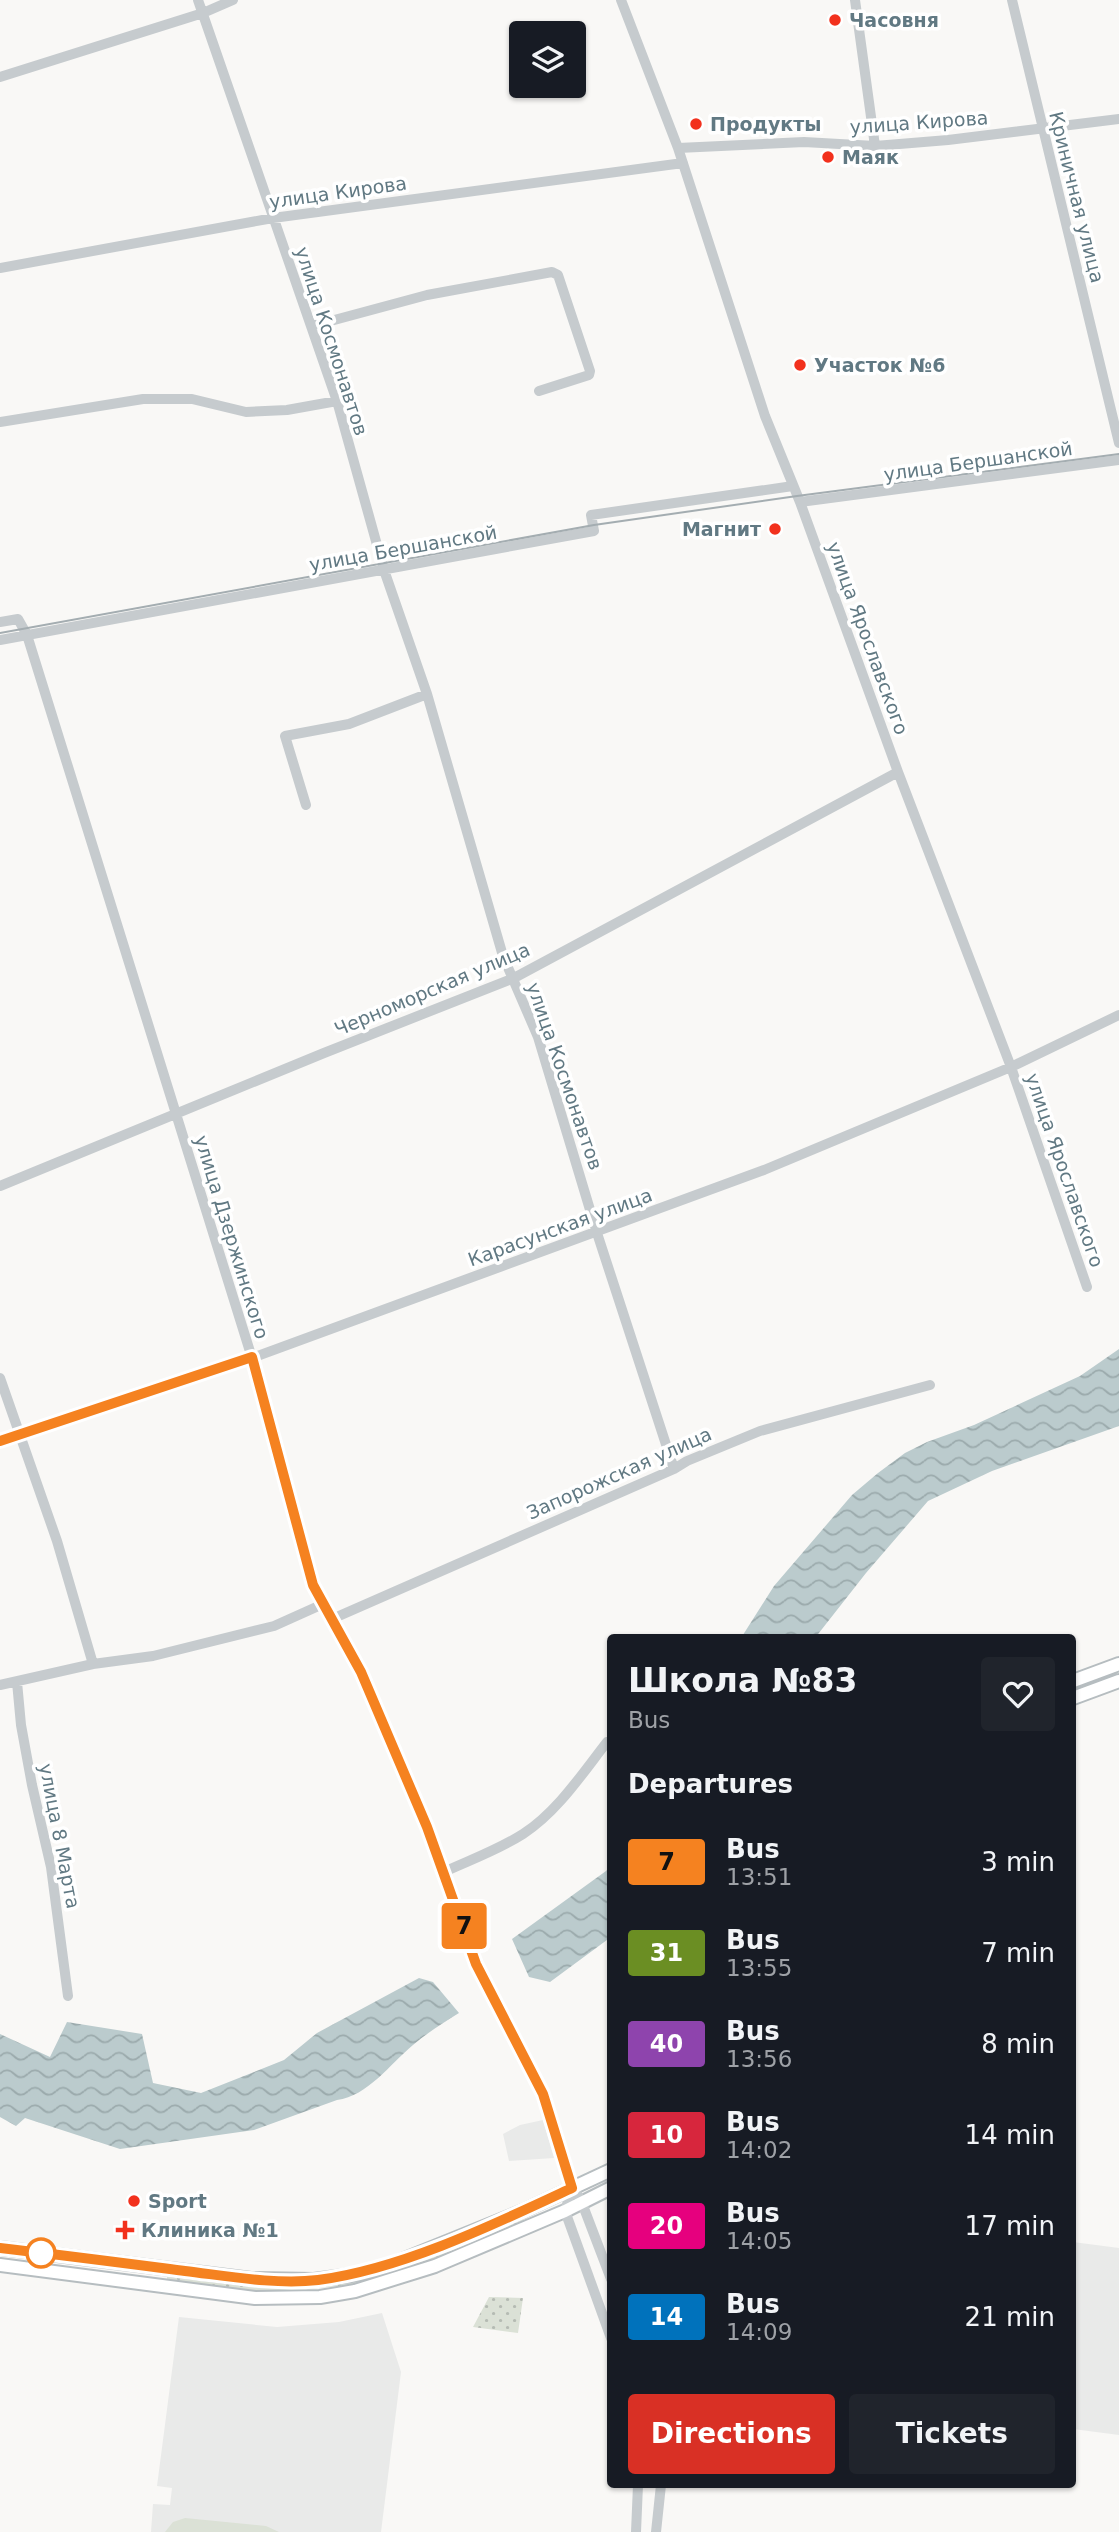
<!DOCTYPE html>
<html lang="en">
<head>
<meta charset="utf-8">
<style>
  body { margin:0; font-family:"DejaVu Sans",sans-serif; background:#20242c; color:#f1f3f6; height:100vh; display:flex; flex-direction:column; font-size:26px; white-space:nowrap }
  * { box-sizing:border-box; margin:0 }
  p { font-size:23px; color:#9ea1a6 }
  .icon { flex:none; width:38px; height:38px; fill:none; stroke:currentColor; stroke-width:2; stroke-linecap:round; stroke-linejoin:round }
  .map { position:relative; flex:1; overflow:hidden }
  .side { position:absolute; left:607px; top:1634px; width:469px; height:854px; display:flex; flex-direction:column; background:#171b24; border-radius:7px; box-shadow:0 2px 5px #0004 }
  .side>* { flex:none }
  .badge { padding:0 14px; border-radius:5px; font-size:24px; line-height:46px }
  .controls { position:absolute; left:509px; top:21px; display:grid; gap:14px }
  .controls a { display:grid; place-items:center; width:77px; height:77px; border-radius:7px; background:#171b24; box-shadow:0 2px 5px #0004; font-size:35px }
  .map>.badge { position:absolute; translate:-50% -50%; box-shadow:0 0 0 4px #fff }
  h2 { padding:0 21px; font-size:26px; line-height:63px }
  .round { display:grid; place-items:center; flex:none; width:74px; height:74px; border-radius:7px; background:#20242c }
  .head { display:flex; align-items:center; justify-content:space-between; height:119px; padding:0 21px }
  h1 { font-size:33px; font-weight:700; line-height:52px }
  .button { display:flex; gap:14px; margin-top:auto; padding:14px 21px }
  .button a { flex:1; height:80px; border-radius:7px; background:#d93025; color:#fff; font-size:28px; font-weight:700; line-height:80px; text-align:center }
  .button a+a { background:#20242c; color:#f1f3f6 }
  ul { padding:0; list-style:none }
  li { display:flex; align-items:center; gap:21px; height:91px; padding:0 21px }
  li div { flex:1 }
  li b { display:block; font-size:26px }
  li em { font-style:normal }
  li .badge { min-width:77px; font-weight:700; text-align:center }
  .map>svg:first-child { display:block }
  .built { fill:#e9eae9 }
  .green { fill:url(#green-dots) }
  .pitch { fill:#dbe1d6 }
  .water { fill:url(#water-waves) }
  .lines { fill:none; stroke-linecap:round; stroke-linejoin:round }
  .major-casing { stroke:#b6bdc0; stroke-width:16 }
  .minor { stroke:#c6cbce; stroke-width:10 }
  .major { stroke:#fff; stroke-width:12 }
  .tram { stroke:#a4adb1; stroke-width:2 }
  .line-casing { stroke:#fff; stroke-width:16 }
  .line { stroke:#f58220; stroke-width:10 }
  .poi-dot { fill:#f2311d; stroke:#fff; stroke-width:2.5 }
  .stop-dot { fill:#fff; stroke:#f58220; stroke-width:3.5 }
  .labels { text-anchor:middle; stroke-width:7; stroke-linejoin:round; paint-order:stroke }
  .poi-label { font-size:19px; font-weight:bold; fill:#617983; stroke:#fff; text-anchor:start }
  .street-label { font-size:19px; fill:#617983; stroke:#fff }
</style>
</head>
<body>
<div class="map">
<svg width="1119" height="2532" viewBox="0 0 1119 2532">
  <defs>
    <pattern id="green-dots" width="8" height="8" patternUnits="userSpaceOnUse" patternTransform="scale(1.75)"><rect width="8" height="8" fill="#dbe1d6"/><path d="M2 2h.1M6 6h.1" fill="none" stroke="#b5bbb3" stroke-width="1.8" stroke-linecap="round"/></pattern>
    <pattern id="water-waves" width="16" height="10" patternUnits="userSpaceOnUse" patternTransform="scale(1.75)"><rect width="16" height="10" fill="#bbcbcd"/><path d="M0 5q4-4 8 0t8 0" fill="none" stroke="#9baaac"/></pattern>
  </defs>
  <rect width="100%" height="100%" fill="#f9f8f6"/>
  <path class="built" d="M543 2120 554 2158 509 2161 503 2134 520 2125Z
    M1073 2242 1119 2248V2435L1073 2429Z
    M382 2313 401 2372 381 2532H151L153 2504 170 2505 172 2488 157 2486 179 2317 277 2327 339 2322Z"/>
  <path class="green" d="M522 2217 524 2221 423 2263 349 2285 288 2291 251 2290 167 2280V2277L171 2276 252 2286 318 2285Z
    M489 2297 523 2298 518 2333 473 2327Z"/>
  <path class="pitch" d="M185 2518 266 2526 279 2532H165L173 2522Z"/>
  <path class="water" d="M1119 1349V1426L992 1471 928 1501 866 1573 815 1638H741L774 1586 852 1495 878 1473 905 1453 927 1442 974 1425 1080 1376Z
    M611 1865V1937L550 1982 529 1977 512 1939 606 1871Z
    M419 1978 433 1982 459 2013C443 2023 427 2033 413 2045 390 2064 368 2096 337 2100L254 2130 120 2149 25 2118 16 2126 0 2117V2034L50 2057 67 2022 142 2034 153 2083 201 2093 284 2060 317 2033Z"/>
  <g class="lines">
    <defs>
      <path id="major" d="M1073 1681 1119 1664
        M1073 1698 1119 1681
        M0 2248 251 2279 314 2280 351 2275 390 2265 523 2211 611 2170
        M0 2265 255 2298 320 2297 355 2291 435 2266 565 2211 611 2188"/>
    </defs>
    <use href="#major" class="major-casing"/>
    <path class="minor" d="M198 0 337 401 384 570 427 694 503 956 538 1037 597 1233 674 1469
      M621 0 678 148 765 416 800 502 898 772 1011 1067 1087 1287
      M855 0 875 146
      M1012 0 1119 443
      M0 77 203 13 233 0
      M678 148 804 142 875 146 948 140 1119 119
      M0 268 273 218 683 163
      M312 326 427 295 552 272 558 275 590 371 589 375 539 391
      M0 422 143 399H192L246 412 287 410 337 401
      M800 502 1119 460
      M0 622 18 619 27 635 252 1358 313 1585 361 1672 443 1866 476 1964 543 2094 568 2177 582 2203 611 2279
      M0 640 594 531 591 515 793 486
      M306 805 285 736 349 724 427 694
      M0 1186 324 1053 514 978 898 772
      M0 1378 57 1541 93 1664
      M0 1441 252 1358 764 1170 1011 1067 1119 1015
      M332 1619 674 1469 687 1461 760 1431 930 1385
      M17 1682 21 1725 32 1785 51 1867 68 1996
      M0 1685 93 1664 153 1656 274 1626 323 1604
      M444 1872C470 1860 498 1850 523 1834 557 1812 582 1774 607 1742
      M572 2188 565 2211 611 2338
      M636 2532 638 2485
      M656 2532 661 2485"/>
    <use href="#major" class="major"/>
    <path class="tram" d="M0 633 594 525 797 496 1119 454"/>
  </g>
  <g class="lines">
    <defs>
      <path id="line" d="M0 1441 252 1357 313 1585 361 1672 427 1827 476 1964 543 2094 572 2188C495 2224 402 2269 318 2280 276 2285 227 2276 185 2271 123 2263 62 2255 0 2248"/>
    </defs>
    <use href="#line" class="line-casing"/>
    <use href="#line" class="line"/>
  </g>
  <g class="poi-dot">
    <circle cx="835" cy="20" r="7"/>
    <circle cx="696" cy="124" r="7"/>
    <circle cx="828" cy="157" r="7"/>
    <circle cx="800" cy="365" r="7"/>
    <circle cx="775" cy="529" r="7"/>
    <circle cx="134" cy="2201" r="7"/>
    <path d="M121.5 2219.5h7v7h7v7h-7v7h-7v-7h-7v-7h7z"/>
  </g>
  <circle class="stop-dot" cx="41" cy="2253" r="14"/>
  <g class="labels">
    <g class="poi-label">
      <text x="849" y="27">Часовня</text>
      <text x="710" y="131">Продукты</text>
      <text x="842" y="164">Маяк</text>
      <text x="814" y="372">Участок №6</text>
      <text x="761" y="536" text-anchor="end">Магнит</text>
      <text x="148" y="2208">Sport</text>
      <text x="141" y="2237">Клиника №1</text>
    </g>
    <g class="street-label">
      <text transform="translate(919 122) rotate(-4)" y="7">улица Кирова</text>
      <text transform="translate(338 192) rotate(-8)" y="7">улица Кирова</text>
      <text transform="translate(1077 197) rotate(76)" y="7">Криничная улица</text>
      <text transform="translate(332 341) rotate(72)" y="7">улица Космонавтов</text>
      <text transform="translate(978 461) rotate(-8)" y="7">улица Бершанской</text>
      <text transform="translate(403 548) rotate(-10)" y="7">улица Бершанской</text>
      <text transform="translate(868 638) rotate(70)" y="7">улица Ярославского</text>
      <text transform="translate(432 989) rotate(-23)" y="7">Черноморская улица</text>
      <text transform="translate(565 1076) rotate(71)" y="7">улица Космонавтов</text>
      <text transform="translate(1065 1170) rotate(71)" y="7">улица Ярославского</text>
      <text transform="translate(560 1227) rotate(-20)" y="7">Карасунская улица</text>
      <text transform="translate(232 1237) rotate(73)" y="7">улица Дзержинского</text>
      <text transform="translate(619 1473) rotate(-24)" y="7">Запорожская улица</text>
      <text transform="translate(60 1836) rotate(79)" y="7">улица 8 Марта</text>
    </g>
  </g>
</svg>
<div class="controls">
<a><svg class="icon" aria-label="layers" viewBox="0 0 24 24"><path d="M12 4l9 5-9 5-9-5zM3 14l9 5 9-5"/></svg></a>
</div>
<b class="badge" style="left:464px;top:1926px;background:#f58220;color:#111">7</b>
<section class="side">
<div class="head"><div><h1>Школа №83</h1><p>Bus</p></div><a class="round"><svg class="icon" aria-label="heart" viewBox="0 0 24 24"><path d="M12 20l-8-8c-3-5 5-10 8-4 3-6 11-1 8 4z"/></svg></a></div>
<h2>Departures</h2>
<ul>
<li><span class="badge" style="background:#f58220;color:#111">7</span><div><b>Bus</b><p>13:51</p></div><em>3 min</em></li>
<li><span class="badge" style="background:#6b8e23;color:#fff">31</span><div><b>Bus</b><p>13:55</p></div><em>7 min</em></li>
<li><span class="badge" style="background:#8e44ad;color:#fff">40</span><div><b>Bus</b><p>13:56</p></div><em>8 min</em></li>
<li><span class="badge" style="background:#d7263d;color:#fff">10</span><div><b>Bus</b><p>14:02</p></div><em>14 min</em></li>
<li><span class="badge" style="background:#e6007e;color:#fff">20</span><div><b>Bus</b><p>14:05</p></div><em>17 min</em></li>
<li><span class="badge" style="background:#0072bc;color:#fff">14</span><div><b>Bus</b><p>14:09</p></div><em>21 min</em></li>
</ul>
<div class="button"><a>Directions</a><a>Tickets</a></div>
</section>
</div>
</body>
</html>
